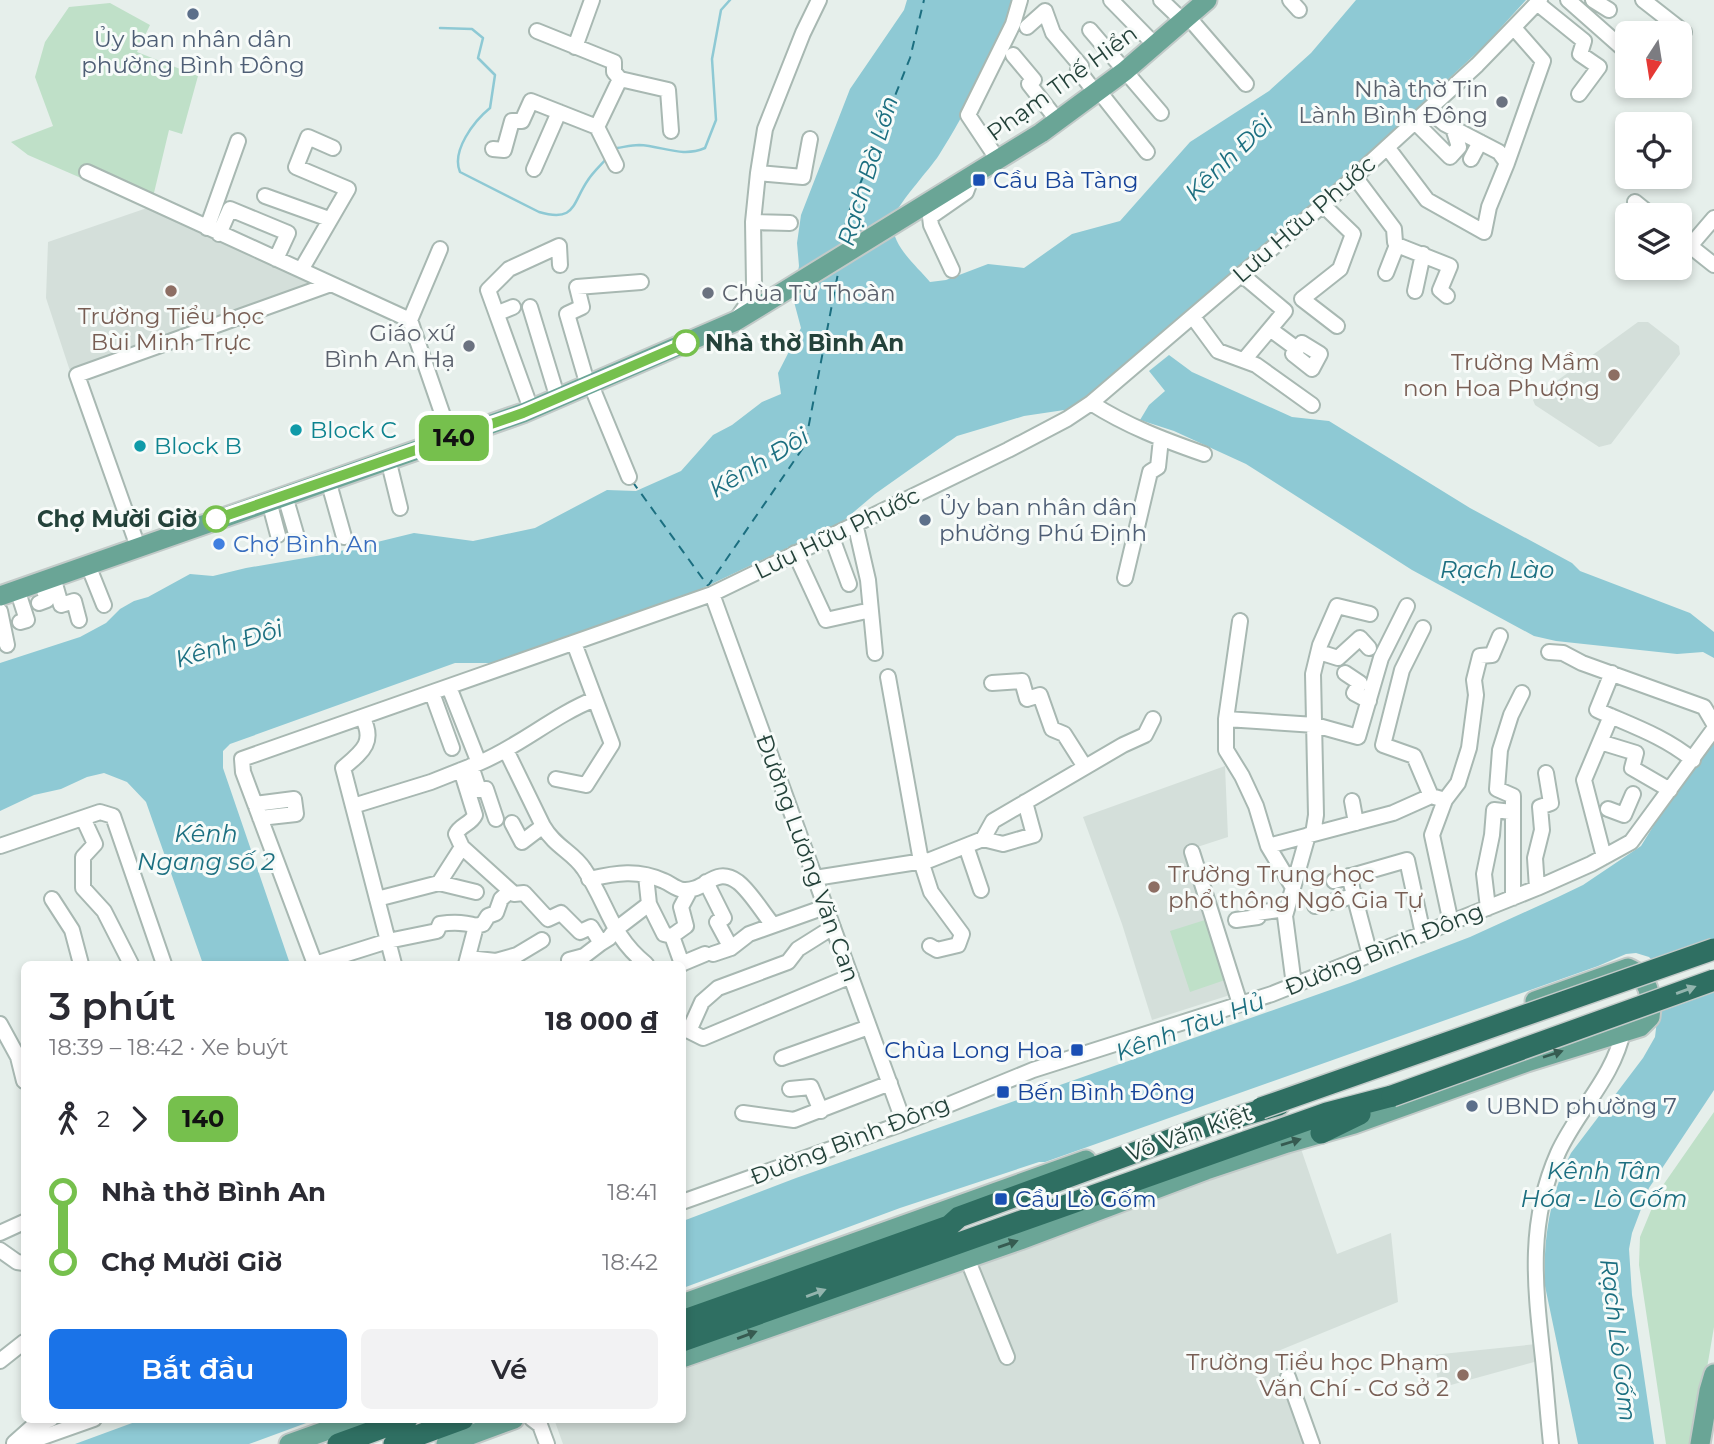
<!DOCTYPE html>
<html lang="vi">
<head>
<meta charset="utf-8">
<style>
  body { margin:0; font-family:Montserrat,sans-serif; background:#f2f2f3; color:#2b2b33; height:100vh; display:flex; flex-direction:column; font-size:26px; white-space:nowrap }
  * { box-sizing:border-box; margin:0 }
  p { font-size:23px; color:#7c7c81 }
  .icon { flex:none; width:38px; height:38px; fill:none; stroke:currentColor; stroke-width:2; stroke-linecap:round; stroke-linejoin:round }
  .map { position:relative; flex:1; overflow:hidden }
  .panel { position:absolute; left:21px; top:961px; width:665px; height:462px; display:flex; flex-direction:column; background:#fff; border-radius:10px; box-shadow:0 4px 10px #0003 }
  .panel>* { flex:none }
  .badge { padding:0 14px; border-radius:10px; font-size:24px; line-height:46px }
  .needle { width:46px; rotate:192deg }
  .tools { position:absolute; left:1615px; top:21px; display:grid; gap:14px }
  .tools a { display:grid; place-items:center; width:77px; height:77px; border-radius:10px; background:#fff; box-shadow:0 4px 10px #0003; font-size:35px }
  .map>.badge { position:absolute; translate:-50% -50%; box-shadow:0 0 0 4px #fff }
  .legs { display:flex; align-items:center; gap:10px; height:77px; padding:0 28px; font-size:23px }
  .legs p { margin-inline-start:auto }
  .head { display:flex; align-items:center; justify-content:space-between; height:119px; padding:0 28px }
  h1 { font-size:38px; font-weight:600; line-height:52px }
  .primary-button { display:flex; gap:14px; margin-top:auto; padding:14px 28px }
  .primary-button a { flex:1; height:80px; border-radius:10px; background:#1a73e8; color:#fff; font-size:28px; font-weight:600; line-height:80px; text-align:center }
  .primary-button a+a { background:#f2f2f3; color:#2b2b33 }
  ul { padding:0 28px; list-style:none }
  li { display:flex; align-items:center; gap:24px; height:70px; font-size:26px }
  li i { display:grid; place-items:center; width:10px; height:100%; margin:0 9px; background:currentColor }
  li i::after { content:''; width:18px; height:18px; margin:-9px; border:5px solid; border-radius:50%; background:#fff }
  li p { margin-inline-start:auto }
  li:first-child i { background:linear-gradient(#0000 50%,currentColor 0) }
  li:last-child i { background:linear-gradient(currentColor 50%,#0000 0) }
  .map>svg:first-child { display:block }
  .built { fill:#d4dfda }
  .green { fill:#bfe0c8 }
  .water { fill:#8ec9d4 }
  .pier { fill:#e6efeb }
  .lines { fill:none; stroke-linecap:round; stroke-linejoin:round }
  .stream { stroke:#8ec9d4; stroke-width:2.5 }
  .ferry { stroke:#1c6f80; stroke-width:2; stroke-dasharray:9 7; stroke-linecap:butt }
  .minor-casing { stroke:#a8b8b2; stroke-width:18 }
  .major-casing { stroke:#c2cac8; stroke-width:23 }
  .highway-casing { stroke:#c2cac8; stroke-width:24 }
  .minor { stroke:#fff; stroke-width:14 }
  .major { stroke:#6aa596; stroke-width:19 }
  .highway { stroke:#2f6f62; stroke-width:21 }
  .highway-bridge-casing { stroke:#c2cac8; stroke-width:24; stroke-linecap:butt }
  .highway-bridge { stroke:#2f6f62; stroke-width:21 }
  .oneway { fill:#93b5ae }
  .oneway2 { fill:#365b51 }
  .line-1-casing { stroke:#fff; stroke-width:16 }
  .line-1 { stroke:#76c04d; stroke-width:10 }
  .service-dot { fill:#5c6f8a; stroke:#f7fbf9; stroke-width:2.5 }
  .worship-dot { fill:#6b7280; stroke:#f7fbf9; stroke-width:2.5 }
  .transit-dot { fill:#1a4fb4; stroke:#f7fbf9; stroke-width:2.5 }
  .education-dot { fill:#8d6e63; stroke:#f7fbf9; stroke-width:2.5 }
  .stop-1-dot { fill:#fff; stroke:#76c04d; stroke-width:3.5 }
  .culture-dot { fill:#0f9aa8; stroke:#f7fbf9; stroke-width:2.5 }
  .shop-dot { fill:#3f7fe0; stroke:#f7fbf9; stroke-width:2.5 }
  .labels { text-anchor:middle; stroke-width:6; stroke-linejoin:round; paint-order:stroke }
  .service-label { font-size:23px; fill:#4e5e75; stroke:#f7fbf9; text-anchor:start }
  .street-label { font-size:23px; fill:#24423a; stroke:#f7fbf9 }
  .worship-label { font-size:23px; fill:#5b616d; stroke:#f7fbf9; text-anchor:end }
  .transit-label { font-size:23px; fill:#164399; stroke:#f7fbf9; text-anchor:start }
  .education-label { font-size:23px; fill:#785e54; stroke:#f7fbf9; text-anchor:end }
  .stop-label { font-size:23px; font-weight:bold; fill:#24423a; stroke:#f7fbf9; text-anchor:start }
  .culture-label { font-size:23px; fill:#0d838f; stroke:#f7fbf9; text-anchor:start }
  .shop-label { font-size:23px; fill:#366cbe; stroke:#f7fbf9; text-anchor:start }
  .water-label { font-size:24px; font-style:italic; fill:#1c6f80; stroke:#f7fbf9 }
</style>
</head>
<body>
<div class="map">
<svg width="1714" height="1444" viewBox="0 0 1714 1444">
  <rect width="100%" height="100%" fill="#e6efeb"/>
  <path class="built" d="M147 208 315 284 70 371 46 298 48 242Z
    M1638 322H1648L1679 346 1680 354 1611 444 1599 447 1535 405 1533 400 1536 396Z
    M1225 766 1228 837 1188 850 1233 994 1152 1020 1122 924 1083 817Z
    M1300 1146 1337 1254 1391 1233 1398 1302 1278 1351 1305 1444H563L554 1419H682L683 1370Z
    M1537 1344 1538 1361 1440 1388 1432 1355Z"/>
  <path class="green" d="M110 3 150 25 137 52 198 76 182 134 169 130 153 197 141 204 28 155 11 142 53 126 35 77 45 42 69 7Z
    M1205 920 1225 980 1190 992 1170 931Z
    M1714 1112V1327L1694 1444H1666L1639 1265 1640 1237 1659 1191Z"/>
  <path class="water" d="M907 0H1012C999 48 966 113 939 155 930 169 894 208 893 220 890 245 916 265 930 282L946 280 988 264 1024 268 1072 234 1120 221 1190 142 1269 91 1311 53 1356 0H1526L1485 45 1327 192 1191 312 1071 409 1024 416 957 436 875 494 842 522 678 600 503 663H455L230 744 223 751V768L290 964H203L146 802 127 782 104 773 87 777 61 789 34 795 0 811V663L80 637 106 623 120 609 134 601 148 597 190 574 213 576 246 568 328 554 414 533 473 541 535 528 607 490 636 491 681 471 713 435 732 425 762 402 781 394 778 373 801 328 793 298 799 266 797 243 801 215 850 89 904 10Z
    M1169 355 1192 372 1292 417 1329 421 1470 508 1572 563 1580 571 1690 613 1714 632V658L1703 652 1677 654 1556 641 1534 636 1412 570 1246 464 1174 431 1140 420 1149 405 1165 391 1149 371Z
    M1714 736V1090L1649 1188 1632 1233 1629 1249 1632 1295 1654 1444H1578L1545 1286C1543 1239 1550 1195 1571 1153L1643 1058 1655 1037 1660 995 1658 967 1649 957 1636 953 1626 954 1598 966 1045 1162H1039L900 1208 683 1288V1221L796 1178 1350 983 1470 937 1558 897 1583 885 1641 846 1685 775Z
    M143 1419H317L249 1444H75Z"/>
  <path class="pier" d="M1714 941V991L1654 1013 1658 981 1655 969Z"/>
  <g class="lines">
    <path class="stream" d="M440 28 472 29 483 38 478 58 495 75 490 108C474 121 451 151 460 172L539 212C576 223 572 203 588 180 593 172 601 165 607 158
      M614 151 617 148C624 147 632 145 639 145 663 146 682 158 705 148L716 120 712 59 721 10 730 0"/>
    <path class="ferry" d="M842 245 847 217 910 58 924 0
      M632 481 708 586 805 445 839 268"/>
    <defs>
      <path id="minor" d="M1111 0 1156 46
        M1161 0 1184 22
        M1290 0 1299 10
        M1568 0 1628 53
        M1593 0 1609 10
        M1643 0 1684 32
        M1537 3 1584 41 1580 54 1599 67 1579 94
        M1189 18 1246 84
        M1027 27 1045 11 1053 33 1081 66 1078 70 1095 92
        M1090 30 1161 113
        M537 31 614 62V72L620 79
        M575 47 592 0
        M1013 55 1034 80 1029 84 1058 121
        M620 79 668 90 671 131
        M1098 90 1147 152
        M1415 122 1450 157 1459 147 1453 128
        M597 127 616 165
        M1387 147 1427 200 1484 232 1489 207 1507 163 1499 152 1445 124 1428 110
        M493 149 504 150 512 121H522L531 101 597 127 620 79
        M1471 159 1480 142
        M998 160 968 115 1013 24 1020 0
        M1507 163 1543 61 1514 28
        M534 169 559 112
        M87 172 410 320
        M758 173 803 177 810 139
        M1355 177 1394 229 1395 242 1397 245 1450 266 1440 290 1447 296
        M265 196 329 219
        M1635 202 1651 215
        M1323 205 1353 234 1340 269 1302 299 1337 326
        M753 222 790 223
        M207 228 238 141
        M219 234 230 209 288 233 276 259
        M1680 238 1714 265
        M1690 246 1714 218
        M440 249 410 320 451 439
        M301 270 348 189 296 167 308 137 333 148
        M952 270 931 225 930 217 966 192 972 176
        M1386 273 1397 245
        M1241 274 1285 311 1244 360
        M1415 291 1423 254
        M530 307 558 399
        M498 313 513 307
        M738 317 752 297 754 284 753 222 758 173 765 129 803 33 819 0
        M1193 317 1218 351 1256 365 1312 405
        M1270 329 1297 349 1293 354 1312 369 1320 354 1302 343 1297 349
        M591 385 629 477
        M588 386 567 314 582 307 577 287 641 282
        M1091 403C1127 426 1164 440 1204 454
        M531 409 488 290 509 269 559 246 560 265
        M388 459 400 508
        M328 480 344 537
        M285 496 299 544
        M269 501 278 535
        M855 523 868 580 875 653
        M831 535 849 584
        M138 547 77 375 331 284
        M795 553 826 620 862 612
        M88 565 104 605
        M53 577 61 605 74 601 79 620
        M1125 578 1150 472 1158 467 1161 439
        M17 589 27 620 20 622
        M712 594 904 1123
        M39 603 47 600 41 581
        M0 611 7 645
        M1240 621 1226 719V750L1242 776 1256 806 1268 846 1292 886
        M1423 628 1402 670 1383 745 1414 756 1431 796 1445 800
        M1319 652 1338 658 1360 638 1369 648
        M1549 652 1563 653 1582 663 1704 707 1714 724
        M1345 673 1360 683 1354 693 1369 701
        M1612 673 1597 710C1630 725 1664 736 1693 760
        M888 677 921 861 931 892 962 934 958 945 937 950 930 946
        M992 683 1022 681 1027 699 1040 695 1052 729 1064 734 1085 767
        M432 693 452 748
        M362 717C376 742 362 752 343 768L388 941 437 931 440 924C453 922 464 922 476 926
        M1226 719 1315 725 1358 737 1381 658 1407 606
        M1600 742 1636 753 1632 768 1670 790
        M506 750 543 826 522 842 512 823
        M479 763C520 746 554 715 595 699L574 643
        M471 766 479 790 486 789 496 819
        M461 770 475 815C471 824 460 825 456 834L462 847
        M556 779 586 785 612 744 595 699
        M1352 801 1356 823
        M255 804 294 799 296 814 260 818
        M353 806 431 782 479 763 449 687
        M1608 809 1624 815 1633 794
        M83 818 95 844 83 857V888L104 911 131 964
        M543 826C555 847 573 852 584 869 608 904 610 935 646 964
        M1313 834 1316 815 1313 674 1320 645 1337 606 1370 614
        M983 839 1003 844 1034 835 1025 802
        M0 846 100 812 113 816 164 964
        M966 846 981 890
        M1268 846 1393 813 1431 796
        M1192 852 1240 1004
        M1604 857 1584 780 1611 716
        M646 876 649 904 664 934 672 936 682 964
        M1349 876 1370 955
        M815 878 930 860 983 839 993 821 1123 745 1145 735 1153 719
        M589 879C616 873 638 869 664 881 671 884 676 889 683 890 706 892 714 865 738 882 750 891 763 913 773 925
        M1334 881 1407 860 1423 934
        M706 882 724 918 717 922 731 948
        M439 883 462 847 514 894 524 893 548 919 561 913 580 932 591 927 601 943 609 938 615 930 649 904
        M1537 888 1535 858 1542 830 1540 807 1551 803 1546 773
        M1513 898V796L1497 789 1500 750 1511 715 1522 693
        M52 899 72 930 81 964
        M377 899 439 883 476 892
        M1315 906 1354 896
        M1488 908 1484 874 1492 835 1494 810 1512 812
        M1236 920 1258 917 1257 913 1286 909
        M1451 923 1432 835 1445 800 1458 783 1469 748 1476 695 1474 680 1480 656 1492 655 1500 636
        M672 936 686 926 681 907 690 890
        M713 954 731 948 749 934 825 907
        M468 958 496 961 517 955 542 940
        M569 960 584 956 601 943
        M315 964 243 772 242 759 712 594 1008 450 1067 419 1091 403 1338 192 1477 65 1540 0
        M315 964 388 941 394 964
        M466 964 476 926 483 924 488 916 496 913 501 899 510 891
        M681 964 705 954
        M1294 985 1285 916 1308 835
        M0 1024 18 1057 24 1081
        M689 1031 702 1002 718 988 788 962 798 949 833 927
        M689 1031 703 1038 851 976
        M782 1058 869 1027
        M790 1089 811 1087 821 1111
        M743 1113 794 1120 890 1083
        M682 1202 904 1123 1033 1070 1272 994 1537 888 1591 864 1631 842 1714 729
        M0 1233 24 1222
        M0 1250 17 1262 24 1263
        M967 1258 1007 1357
        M0 1361 24 1342
        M1288 1377 1312 1444
        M532 1419 540 1425 547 1444
        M14 1443 32 1427 51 1419
        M23 1444 94 1419
        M1551 1444C1548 1416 1546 1387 1543 1359 1535 1286 1527 1223 1558 1153 1577 1111 1614 1077 1623 1031"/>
      <path id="major" d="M0 596 523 413 736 321 1041 133 1125 71 1207 0
        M682 1304 1086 1160
        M682 1358 1020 1240 1206 1170 1287 1143 1354 1124 1527 1062 1640 1027 1650 1017C1653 997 1648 976 1628 968L1535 1001
        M289 1444 359 1419
        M446 1444 514 1419
        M1700 1444 1709 1391 1714 1374"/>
      <path id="highway" d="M1321 1133 1360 1114
        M682 1321 949 1226 959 1217 1210 1125 1279 1105
        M682 1341 1327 1113 1392 1096
        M338 1444 407 1419
        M394 1444 463 1419"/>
    </defs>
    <use href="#minor" class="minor-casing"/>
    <use href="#major" class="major-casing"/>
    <use href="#highway" class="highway-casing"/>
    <use href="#minor" class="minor"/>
    <use href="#major" class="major"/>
    <use href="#highway" class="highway"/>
    <defs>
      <path id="highway-bridge" d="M1392 1096 1714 980
        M1261 1108 1714 949"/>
    </defs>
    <use href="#highway-bridge" class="highway-bridge-casing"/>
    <use href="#highway-bridge" class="highway-bridge"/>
  </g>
  <defs><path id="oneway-solid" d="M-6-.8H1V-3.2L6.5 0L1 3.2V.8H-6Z" transform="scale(1.75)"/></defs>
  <g class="oneway">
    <use href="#oneway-solid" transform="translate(1686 990) rotate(-20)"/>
    <use href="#oneway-solid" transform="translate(816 1293) rotate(-20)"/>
  </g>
  <g class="oneway2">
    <use href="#oneway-solid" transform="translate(1553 1054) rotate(-18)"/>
    <use href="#oneway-solid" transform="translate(1291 1142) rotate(-17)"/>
    <use href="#oneway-solid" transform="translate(1008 1244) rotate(-19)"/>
    <use href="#oneway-solid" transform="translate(747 1335) rotate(-20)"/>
  </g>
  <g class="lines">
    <defs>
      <path id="line-1" d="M216 519 523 413 686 343"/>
    </defs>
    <use href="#line-1" class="line-1-casing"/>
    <use href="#line-1" class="line-1"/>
  </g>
  <g class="service-dot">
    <circle cx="193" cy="14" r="7"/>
    <circle cx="925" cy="520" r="7"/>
    <circle cx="1472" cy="1106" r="7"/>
  </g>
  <g class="worship-dot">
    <circle cx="1502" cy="102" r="7"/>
    <circle cx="708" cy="293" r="7"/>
    <circle cx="469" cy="346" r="7"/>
  </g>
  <g class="transit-dot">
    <rect x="972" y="173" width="14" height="14" rx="3.5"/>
    <rect x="1070" y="1043" width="14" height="14" rx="3.5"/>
    <rect x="996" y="1085" width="14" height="14" rx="3.5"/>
    <rect x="994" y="1192" width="14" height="14" rx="3.5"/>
  </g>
  <g class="education-dot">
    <circle cx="171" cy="291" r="7"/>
    <circle cx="1614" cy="375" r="7"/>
    <circle cx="1154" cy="887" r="7"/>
    <circle cx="1463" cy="1375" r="7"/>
  </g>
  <g class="stop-1-dot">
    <circle cx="686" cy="343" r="12"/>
    <circle cx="216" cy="519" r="12"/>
  </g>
  <g class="culture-dot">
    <circle cx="296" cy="430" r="7"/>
    <circle cx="140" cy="446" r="7"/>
  </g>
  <circle class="shop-dot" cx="219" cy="544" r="7"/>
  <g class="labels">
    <g class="service-label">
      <text x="193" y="47" text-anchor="middle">Ủy ban nhân dân<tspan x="193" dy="26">phường Bình Đông</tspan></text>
      <text x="939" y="515">Ủy ban nhân dân<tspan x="939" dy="26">phường Phú Định</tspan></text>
      <text x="1486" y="1114">UBND phường 7</text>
    </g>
    <g class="street-label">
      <text transform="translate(1062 83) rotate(-36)" y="8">Phạm Thế Hiển</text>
      <text transform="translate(1304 219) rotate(-41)" y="8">Lưu Hữu Phước</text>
      <text transform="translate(837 533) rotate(-26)" y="8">Lưu Hữu Phước</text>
      <text transform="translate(808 858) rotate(70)" y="8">Đường Lương Văn Can</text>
      <text transform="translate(1384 949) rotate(-22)" y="8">Đường Bình Đông</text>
      <text transform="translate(1189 1133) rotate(-19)" y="8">Võ Văn Kiệt</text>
      <text transform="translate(850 1140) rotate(-21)" y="8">Đường Bình Đông</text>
    </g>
    <g class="worship-label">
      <text x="1488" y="97">Nhà thờ Tin<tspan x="1488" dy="26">Lành Bình Đông</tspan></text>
      <text x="722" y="301" text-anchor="start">Chùa Từ Thoàn</text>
      <text x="455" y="341">Giáo xứ<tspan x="455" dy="26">Bình An Hạ</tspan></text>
    </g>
    <g class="transit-label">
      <text x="993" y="188">Cầu Bà Tàng</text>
      <text x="1063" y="1058" text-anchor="end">Chùa Long Hoa</text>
      <text x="1017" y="1100">Bến Bình Đông</text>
      <text x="1015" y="1207">Cầu Lò Gốm</text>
    </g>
    <g class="education-label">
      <text x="171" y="324" text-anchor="middle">Trường Tiểu học<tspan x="171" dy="26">Bùi Minh Trực</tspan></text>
      <text x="1600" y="370">Trường Mầm<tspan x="1600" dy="26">non Hoa Phượng</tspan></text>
      <text x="1168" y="882" text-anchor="start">Trường Trung học<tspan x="1168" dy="26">phổ thông Ngô Gia Tự</tspan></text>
      <text x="1449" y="1370">Trường Tiểu học Phạm<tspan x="1449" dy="26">Văn Chí - Cơ sở 2</tspan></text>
    </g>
    <g class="stop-label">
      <text x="705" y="351">Nhà thờ Bình An</text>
      <text x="197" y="527" text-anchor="end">Chợ Mười Giờ</text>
    </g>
    <g class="culture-label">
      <text x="310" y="438">Block C</text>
      <text x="154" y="454">Block B</text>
    </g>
    <g class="shop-label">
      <text x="233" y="552">Chợ Bình An</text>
    </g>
    <g class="water-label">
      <text transform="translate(1229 158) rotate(-44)" y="8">Kênh Đôi</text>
      <text transform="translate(868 171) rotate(-73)" y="8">Rạch Bà Lớn</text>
      <text transform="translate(759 463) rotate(-31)" y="8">Kênh Đôi</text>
      <text x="1497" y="578">Rạch Lào</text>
      <text transform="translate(229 644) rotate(-17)" y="8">Kênh Đôi</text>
      <text x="206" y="842">Kênh<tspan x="206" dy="28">Ngang số 2</tspan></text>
      <text transform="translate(1190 1027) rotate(-20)" y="8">Kênh Tàu Hủ</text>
      <text x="1604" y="1179">Kênh Tân<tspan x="1604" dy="28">Hóa - Lò Gốm</tspan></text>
      <text transform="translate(1618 1340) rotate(83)" y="8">Rạch Lò Gốm</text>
    </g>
  </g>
</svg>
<div class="tools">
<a><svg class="needle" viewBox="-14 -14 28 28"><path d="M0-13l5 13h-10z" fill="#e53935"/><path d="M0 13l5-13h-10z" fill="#7c7c81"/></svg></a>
<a><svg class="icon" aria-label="locate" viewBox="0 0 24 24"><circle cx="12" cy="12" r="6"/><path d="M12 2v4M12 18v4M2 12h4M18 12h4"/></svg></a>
<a><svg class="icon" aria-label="layers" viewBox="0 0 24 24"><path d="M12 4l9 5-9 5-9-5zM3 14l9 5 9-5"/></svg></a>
</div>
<b class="badge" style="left:454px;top:438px;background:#76c04d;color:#111">140</b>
<section class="panel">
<div class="head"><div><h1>3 phút</h1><p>18:39 – 18:42 · Xe buýt</p></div><b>18 000 ₫</b></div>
<div class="legs"><svg class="icon" aria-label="walk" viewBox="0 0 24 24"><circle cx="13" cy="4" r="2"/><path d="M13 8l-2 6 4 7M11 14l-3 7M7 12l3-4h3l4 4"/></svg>2<svg class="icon" aria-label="forward" viewBox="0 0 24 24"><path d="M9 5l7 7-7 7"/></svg><b class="badge" style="background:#76c04d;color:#111">140</b></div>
<ul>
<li><i style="color:#76c04d"></i><b>Nhà thờ Bình An</b><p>18:41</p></li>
<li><i style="color:#76c04d"></i><b>Chợ Mười Giờ</b><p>18:42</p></li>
</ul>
<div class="primary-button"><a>Bắt đầu</a><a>Vé</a></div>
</section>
</div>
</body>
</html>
